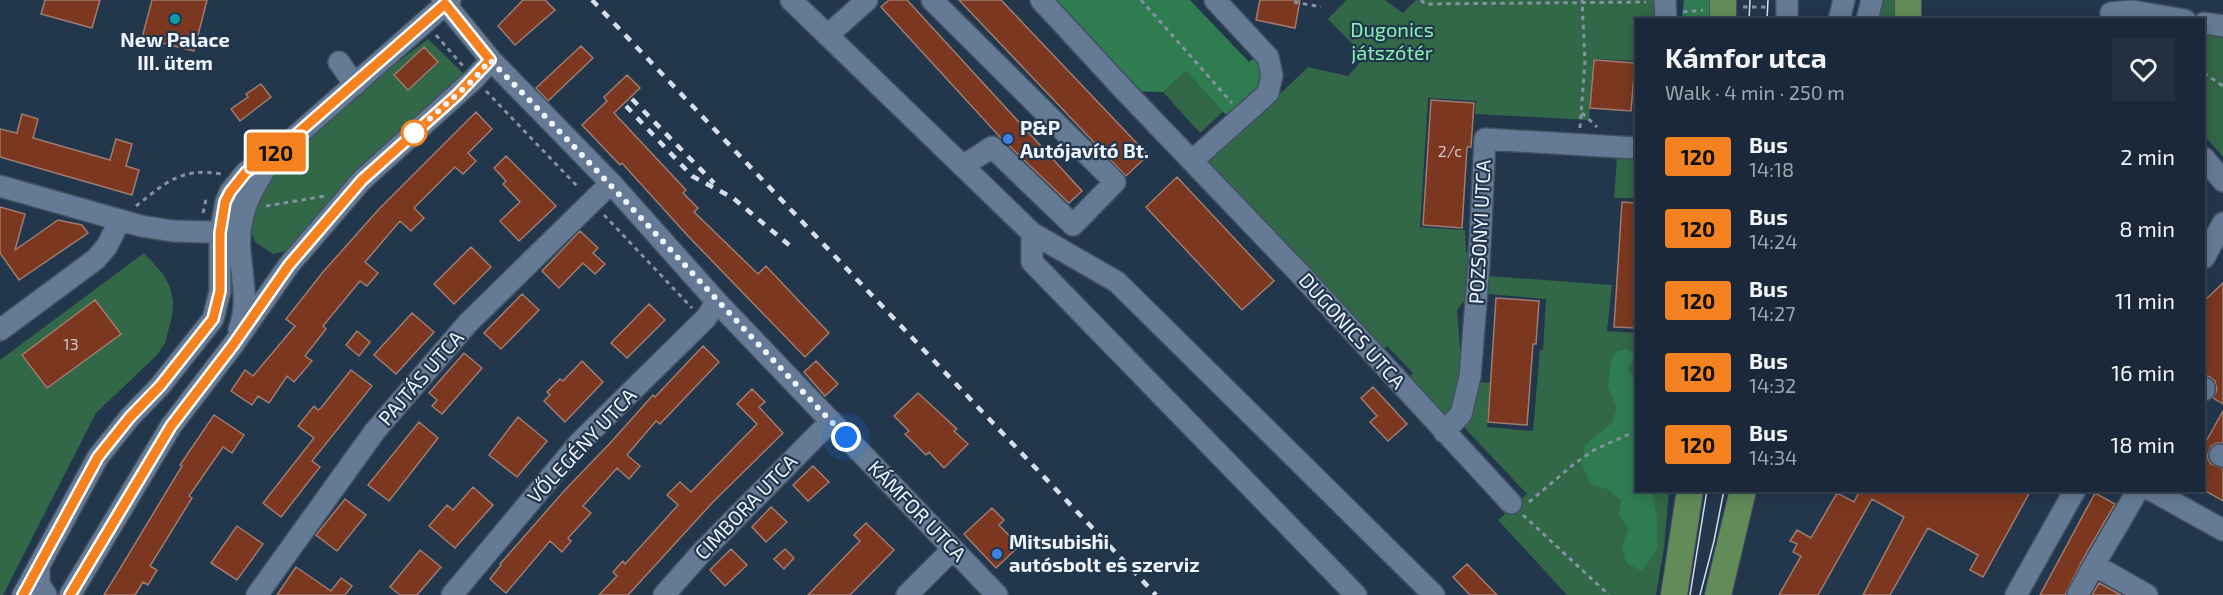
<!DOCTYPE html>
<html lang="en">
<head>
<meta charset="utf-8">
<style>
  body { margin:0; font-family:"Exo 2",sans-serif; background:#233041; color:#f1f3f6; height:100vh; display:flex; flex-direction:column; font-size:22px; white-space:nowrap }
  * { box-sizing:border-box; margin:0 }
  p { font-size:20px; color:#9fa6ae }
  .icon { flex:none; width:33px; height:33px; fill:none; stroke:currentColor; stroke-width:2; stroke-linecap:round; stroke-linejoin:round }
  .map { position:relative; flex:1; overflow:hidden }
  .drawer { position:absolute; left:1635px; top:18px; width:570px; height:474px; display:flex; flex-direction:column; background:#1a2839; border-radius:0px; box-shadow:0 3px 15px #0003,0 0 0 2px #384453 }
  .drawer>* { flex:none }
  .badge { padding:0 12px; border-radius:4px; font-size:21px; line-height:39px }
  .you { position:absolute; width:30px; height:30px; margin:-15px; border:4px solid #fff; border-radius:50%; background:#1a73e8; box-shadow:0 0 0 9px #1a73e833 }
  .map>.badge { position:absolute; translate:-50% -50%; box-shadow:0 0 0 3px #fff }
  .round { display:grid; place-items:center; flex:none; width:63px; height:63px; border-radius:0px; background:#233041 }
  .overview { display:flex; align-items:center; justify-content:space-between; height:102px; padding:0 30px }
  h1 { font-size:28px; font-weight:700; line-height:45px }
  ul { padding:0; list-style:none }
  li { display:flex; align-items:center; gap:18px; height:72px; padding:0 30px }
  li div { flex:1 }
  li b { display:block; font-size:22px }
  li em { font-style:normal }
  li .badge { min-width:66px; font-weight:700; text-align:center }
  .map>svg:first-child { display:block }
  .green { fill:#326747 }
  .forest { fill:#2f7c51 }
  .building { fill:#7b371f; stroke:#9f7c70; stroke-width:1.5 }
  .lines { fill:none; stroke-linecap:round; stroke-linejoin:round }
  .minor-casing { stroke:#415162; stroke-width:24 }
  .major-casing { stroke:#415162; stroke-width:28 }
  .path { stroke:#8492a2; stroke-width:3; stroke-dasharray:4.5 4.5; stroke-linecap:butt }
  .minor { stroke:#657b95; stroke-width:21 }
  .major { stroke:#628b58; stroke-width:26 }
  .tram { stroke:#d6dee9; stroke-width:1.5 }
  .rail { stroke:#d6dee9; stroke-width:4.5; stroke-dasharray:8 8; stroke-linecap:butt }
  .line-casing { stroke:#fff; stroke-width:14 }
  .line { stroke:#f58220; stroke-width:9 }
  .walk { stroke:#eef5fe; stroke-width:6; stroke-dasharray:0 10.8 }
  .culture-dot { fill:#0f9aa8; stroke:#22364c; stroke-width:2 }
  .stop-dot { fill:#fff; stroke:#f58220; stroke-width:3 }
  .shop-dot { fill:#3f7fe0; stroke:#22364c; stroke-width:2 }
  .labels { text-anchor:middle; stroke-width:4.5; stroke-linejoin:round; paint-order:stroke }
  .number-label { font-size:16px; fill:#d1c6c6 }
  .park-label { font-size:20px; fill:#88f0b1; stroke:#22364c }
  .poi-label { font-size:20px; font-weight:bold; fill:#eef5fe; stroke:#22364c; text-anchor:start }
  .street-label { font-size:20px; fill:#eef5fe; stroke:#22364c }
</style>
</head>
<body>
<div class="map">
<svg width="2223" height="595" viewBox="0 0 2223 595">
  <rect width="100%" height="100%" fill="#22364c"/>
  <path class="green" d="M1346 0H1385L1403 13 1416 0H1655L1654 19 1636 20V61L1593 59 1589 120 1475 114 1476 101 1428 98 1420 227 1465 230 1466 252 1472 253 1470 294 1457 310 1462 375 1459 407 1443 422 1405 382 1413 373 1387 346 1378 355 1205 165 1308 67 1348 76 1365 57 1328 19Z
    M1878 0H1898L1897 19 1873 20Z
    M2204 28 2223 32V157L2204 135Z
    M428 39 464 74 362 174 299 248 273 254 255 242 240 203 243 185 337 108Z
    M1186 71 1223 112 1200 133 1163 92Z
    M1617 156 1636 157V198H1614Z
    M144 253 163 274 170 287 173 301 172 316 165 343 157 355 96 413 3 595H0V360Z
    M1489 276 1612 285 1607 331 1636 333V490L1669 491 1664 548 1656 595H1567L1498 520 1527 494 1461 424 1476 382 1490 383 1487 427 1533 431 1540 350H1543L1546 299 1488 294Z"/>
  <path class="forest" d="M1041 0H1190L1249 62 1258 55 1262 62 1261 86 1230 117 1223 112 1186 71 1163 92 1125 91Z
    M1684 0H1713L1714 19 1682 20Z
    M1627 349 1634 354 1629 370 1636 386V490L1652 491 1657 518V550L1642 571 1626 563 1622 547 1628 528 1619 515 1621 500 1607 489 1590 484 1582 464 1585 445 1612 423 1617 408 1608 387 1611 360 1618 351Z"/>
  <path class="building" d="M45 0H100L92 28 41 14Z
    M152 0H207L194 51 142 38Z
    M523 0H545L555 10 515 45 498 26Z
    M889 0H907L1082 191 1069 203 1000 137 881 7Z
    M959 0H1001L1148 155 1126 176Z
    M1260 0H1300L1295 28 1256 20Z
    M581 46 593 58 548 101 536 88Z
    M424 47 438 62 408 90 394 75Z
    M1594 60 1635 63 1631 111 1590 108Z
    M627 75 640 88 614 113 686 190 683 193 698 208 694 212 758 274 766 266 829 333 805 357 688 236 622 163 620 165 582 125 607 101 604 97Z
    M261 84 271 97 240 121 231 109 248 97 246 94Z
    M1431 100 1474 103 1471 147H1467L1462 228 1423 225Z
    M476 112 492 129 468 153 476 161 463 174 455 167 414 208 424 218 411 231 400 221 365 262 378 273 367 286 360 281 323 326 326 329 305 356 312 361 294 382 287 376 269 403 258 396 252 405 231 391 245 370 253 376 295 326 286 319 323 272 379 209Z
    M22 114 38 119 33 138 110 160 116 139 132 144 126 166 139 170 132 195 0 157V129L17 133Z
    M506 156 556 206 519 241 500 221 520 202 503 184 506 181 494 168Z
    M1177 177 1274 281 1242 310 1146 207Z
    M1622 202 1636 203V328L1614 327Z
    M0 207 25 214 15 250 58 220 82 225 88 233 19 280 0 253Z
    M580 231 598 248 593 253 605 264 595 274 583 263 559 288 542 271Z
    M471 247 491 267 454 304 434 284Z
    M2223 283V404L2213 398 2217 390 2215 381 2210 377 2204 375V301Z
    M522 294 539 310 501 349 484 333Z
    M1496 298 1539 301 1536 344H1533L1527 425 1488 422Z
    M95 300 121 334 47 388 22 355Z
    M649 304 665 320 627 358 611 343Z
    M412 313 434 332 396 374 374 355Z
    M357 331 370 342 359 356 346 345Z
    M703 346 719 362 660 424 656 421 627 455 640 466 629 479 617 468 583 506 591 513 568 538 571 541 562 552 550 541 506 593 490 579 501 565 500 564 565 490 612 441 653 395 655 397Z
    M464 353 482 368 442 414 432 406 437 400 429 393Z
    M582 361 603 382 565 422 544 401 550 395 547 392 560 379 563 381Z
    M816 361 838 384 825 396 804 372Z
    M351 370 372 386 312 461 320 467 281 517 263 503 314 438 298 426 314 406 318 410 321 408Z
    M1373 387 1407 424 1388 441 1370 422 1377 416 1361 398Z
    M752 389 765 402 759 407 783 433 713 502 628 595H599L617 576 613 572 623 561 625 564 678 505 667 495 680 482 691 492 757 424 737 404Z
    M918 393 957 429 954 431 968 444 944 468 929 452 926 455 905 434 909 431 894 416Z
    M2223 411V443H2217L2211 446 2207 457 2211 464 2223 468V501L2204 490V445Z
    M214 415 244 435 232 453 223 447 189 496 192 498 150 566 157 570 148 585 143 582 135 595H104L182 466 180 465Z
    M518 417 547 441 517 477 489 455Z
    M419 422 438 438 389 501 368 485Z
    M813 466 829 482 808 501 793 485Z
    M473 487 493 505 455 548 429 526 447 505 453 510Z
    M1856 490H2031L1983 577 1970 570 1978 555 1928 528 1890 595H1863L1904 517 1872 499 1818 595H1779L1801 556 1793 552 1797 544 1790 541 1797 530 1811 538 1837 493 1854 502 1859 492Z
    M2095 493 2115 504 2083 559 2065 595H2040Z
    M345 499 366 515 337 551 316 535Z
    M771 507 787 522 766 542 752 527Z
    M992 508 1004 520 999 525 1019 546 996 568 964 534Z
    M866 523 894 550 850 595H808L860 541 854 535Z
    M237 526 263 544 237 580 211 563Z
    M731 549 747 565 725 586 710 570Z
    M785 549 794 558 784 569 774 559Z
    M420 550 441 567 417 595H400L390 587Z
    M1467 564 1497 595H1470L1453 577Z
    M296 567 331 591 341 578 352 586 345 595H277Z
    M2099 583 2121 595H2092Z"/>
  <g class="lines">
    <defs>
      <path id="minor" d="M442 0 491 60 611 183 717 302 997 595
        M791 0 1032 233 1117 282 1434 595
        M932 0 1115 182 1073 225 992 147 963 166
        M1041 0 1125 91 1301 275 1511 503
        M1665 0 1666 20
        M1787 20V0
        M1839 20 1844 0
        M1867 20 1872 0
        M2114 20 2111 13 2132 11 2185 20
        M2204 23 2223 26
        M828 35 867 0
        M339 62 355 85
        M2204 158 2223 181
        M1192 161 1268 93 1272 75 1268 57 1215 0
        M0 186 141 226 173 231 240 233
        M1032 233V262L1356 595
        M2204 258 2223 223
        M0 330 96 259 107 246 120 220
        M239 330C249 303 242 279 240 251 237 216 251 188 271 161
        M2204 388V390
        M1444 432 1461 414 1470 377 1479 264 1485 139 1636 148
        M2220 455 2223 456
        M2151 490 2223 530
        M39 565V584L46 595
        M2094 565 2138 490
        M23 595 98 457 130 417 160 386 213 319 220 291V233L226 202 230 192 246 172 281 149 450 0
        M70 595 171 426 233 345 289 265 362 180 474 79 491 60
        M257 595 375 431 468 323 611 183
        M452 595 580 442 706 318 717 302
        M664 595 702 552 831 421
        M907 595 953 549
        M2016 595 2075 490
        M2078 595 2094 565 2147 595"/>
      <path id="major" d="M1723 20V0
        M1908 20V0
        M1674 595 1690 490
        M1718 595 1743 490"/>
    </defs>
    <use href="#minor" class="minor-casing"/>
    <use href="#major" class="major-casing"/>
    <path class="path" d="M1141 0 1232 103
      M1421 0 1425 4 1646 2
      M1294 2 1321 7
      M1743 7H1769
      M1683 12 1703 10
      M436 35 463 66
      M2204 73 2223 86
      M486 91 579 188
      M1582 113 1597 127
      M1580 128 1585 61 1582 0
      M136 206C165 183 181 167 221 174
      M266 206 325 196
      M203 213 206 199
      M604 215 692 308
      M1529 502 1574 464 1594 450 1636 431
      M1523 515 1609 595"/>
    <use href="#minor" class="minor"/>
    <use href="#major" class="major"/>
    <path class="tram" d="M1749 20 1750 0
      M1767 20 1768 0
      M1690 595 1707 490
      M1700 595 1714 541 1724 490"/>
    <path class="rail" d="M592 0 1156 595
      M632 99 714 183
      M626 106 692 176 733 198 795 250"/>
  </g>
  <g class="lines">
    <defs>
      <path id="line" d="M23 595 98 457 130 417 160 386 213 319 220 291V233L225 202 230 192 246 172 281 148 445 4 490 60 457 95 362 180 289 265 233 345 171 426 70 595"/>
    </defs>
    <use href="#line" class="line-casing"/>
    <use href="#line" class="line"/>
    <path class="walk" d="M414 133 474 79 490 60C612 183 726 312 846 437"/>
  </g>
  <circle class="culture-dot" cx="175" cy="19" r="6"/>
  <circle class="stop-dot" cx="414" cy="133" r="12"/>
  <g class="shop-dot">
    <circle cx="1008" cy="139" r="6"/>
    <circle cx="997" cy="554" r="6"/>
  </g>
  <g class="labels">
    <g class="number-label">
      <text x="1450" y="157">2/c</text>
      <text x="71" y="350">13</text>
    </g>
    <g class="park-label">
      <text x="1392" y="37">Dugonics<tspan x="1392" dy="23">játszótér</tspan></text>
    </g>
    <g class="poi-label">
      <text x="175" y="47" text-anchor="middle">New Palace<tspan x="175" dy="23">III. ütem</tspan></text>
      <text x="1020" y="135">P&amp;P<tspan x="1020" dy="23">Autójavító Bt.</tspan></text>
      <text x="1009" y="549">Mitsubishi<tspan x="1009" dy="23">autósbolt es szerviz</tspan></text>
    </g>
    <g class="street-label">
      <text transform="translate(1480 232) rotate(-87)" y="7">POZSONYI UTCA</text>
      <text transform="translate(1352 331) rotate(48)" y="7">DUGONICS UTCA</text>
      <text transform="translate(421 378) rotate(-49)" y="7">PAJTÁS UTCA</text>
      <text transform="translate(582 446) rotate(-47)" y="7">VŐLEGÉNY UTCA</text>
      <text transform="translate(746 507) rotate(-46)" y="7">CIMBORA UTCA</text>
      <text transform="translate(917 511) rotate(46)" y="7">KÁMFOR UTCA</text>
    </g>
  </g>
</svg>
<div class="you" style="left:846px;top:437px"></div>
<b class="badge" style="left:276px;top:152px;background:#f58220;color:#111">120</b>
<section class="drawer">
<div class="overview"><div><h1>Kámfor utca</h1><p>Walk · 4 min · 250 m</p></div><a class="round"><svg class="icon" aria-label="heart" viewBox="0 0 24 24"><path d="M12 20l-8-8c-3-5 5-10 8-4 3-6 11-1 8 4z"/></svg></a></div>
<ul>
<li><span class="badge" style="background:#f58220;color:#111">120</span><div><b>Bus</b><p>14:18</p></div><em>2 min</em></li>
<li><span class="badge" style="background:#f58220;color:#111">120</span><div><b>Bus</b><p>14:24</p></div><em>8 min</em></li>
<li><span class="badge" style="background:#f58220;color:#111">120</span><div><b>Bus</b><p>14:27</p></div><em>11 min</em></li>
<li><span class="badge" style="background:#f58220;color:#111">120</span><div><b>Bus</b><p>14:32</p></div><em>16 min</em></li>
<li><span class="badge" style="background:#f58220;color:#111">120</span><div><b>Bus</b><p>14:34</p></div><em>18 min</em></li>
</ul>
</section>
</div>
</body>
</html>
